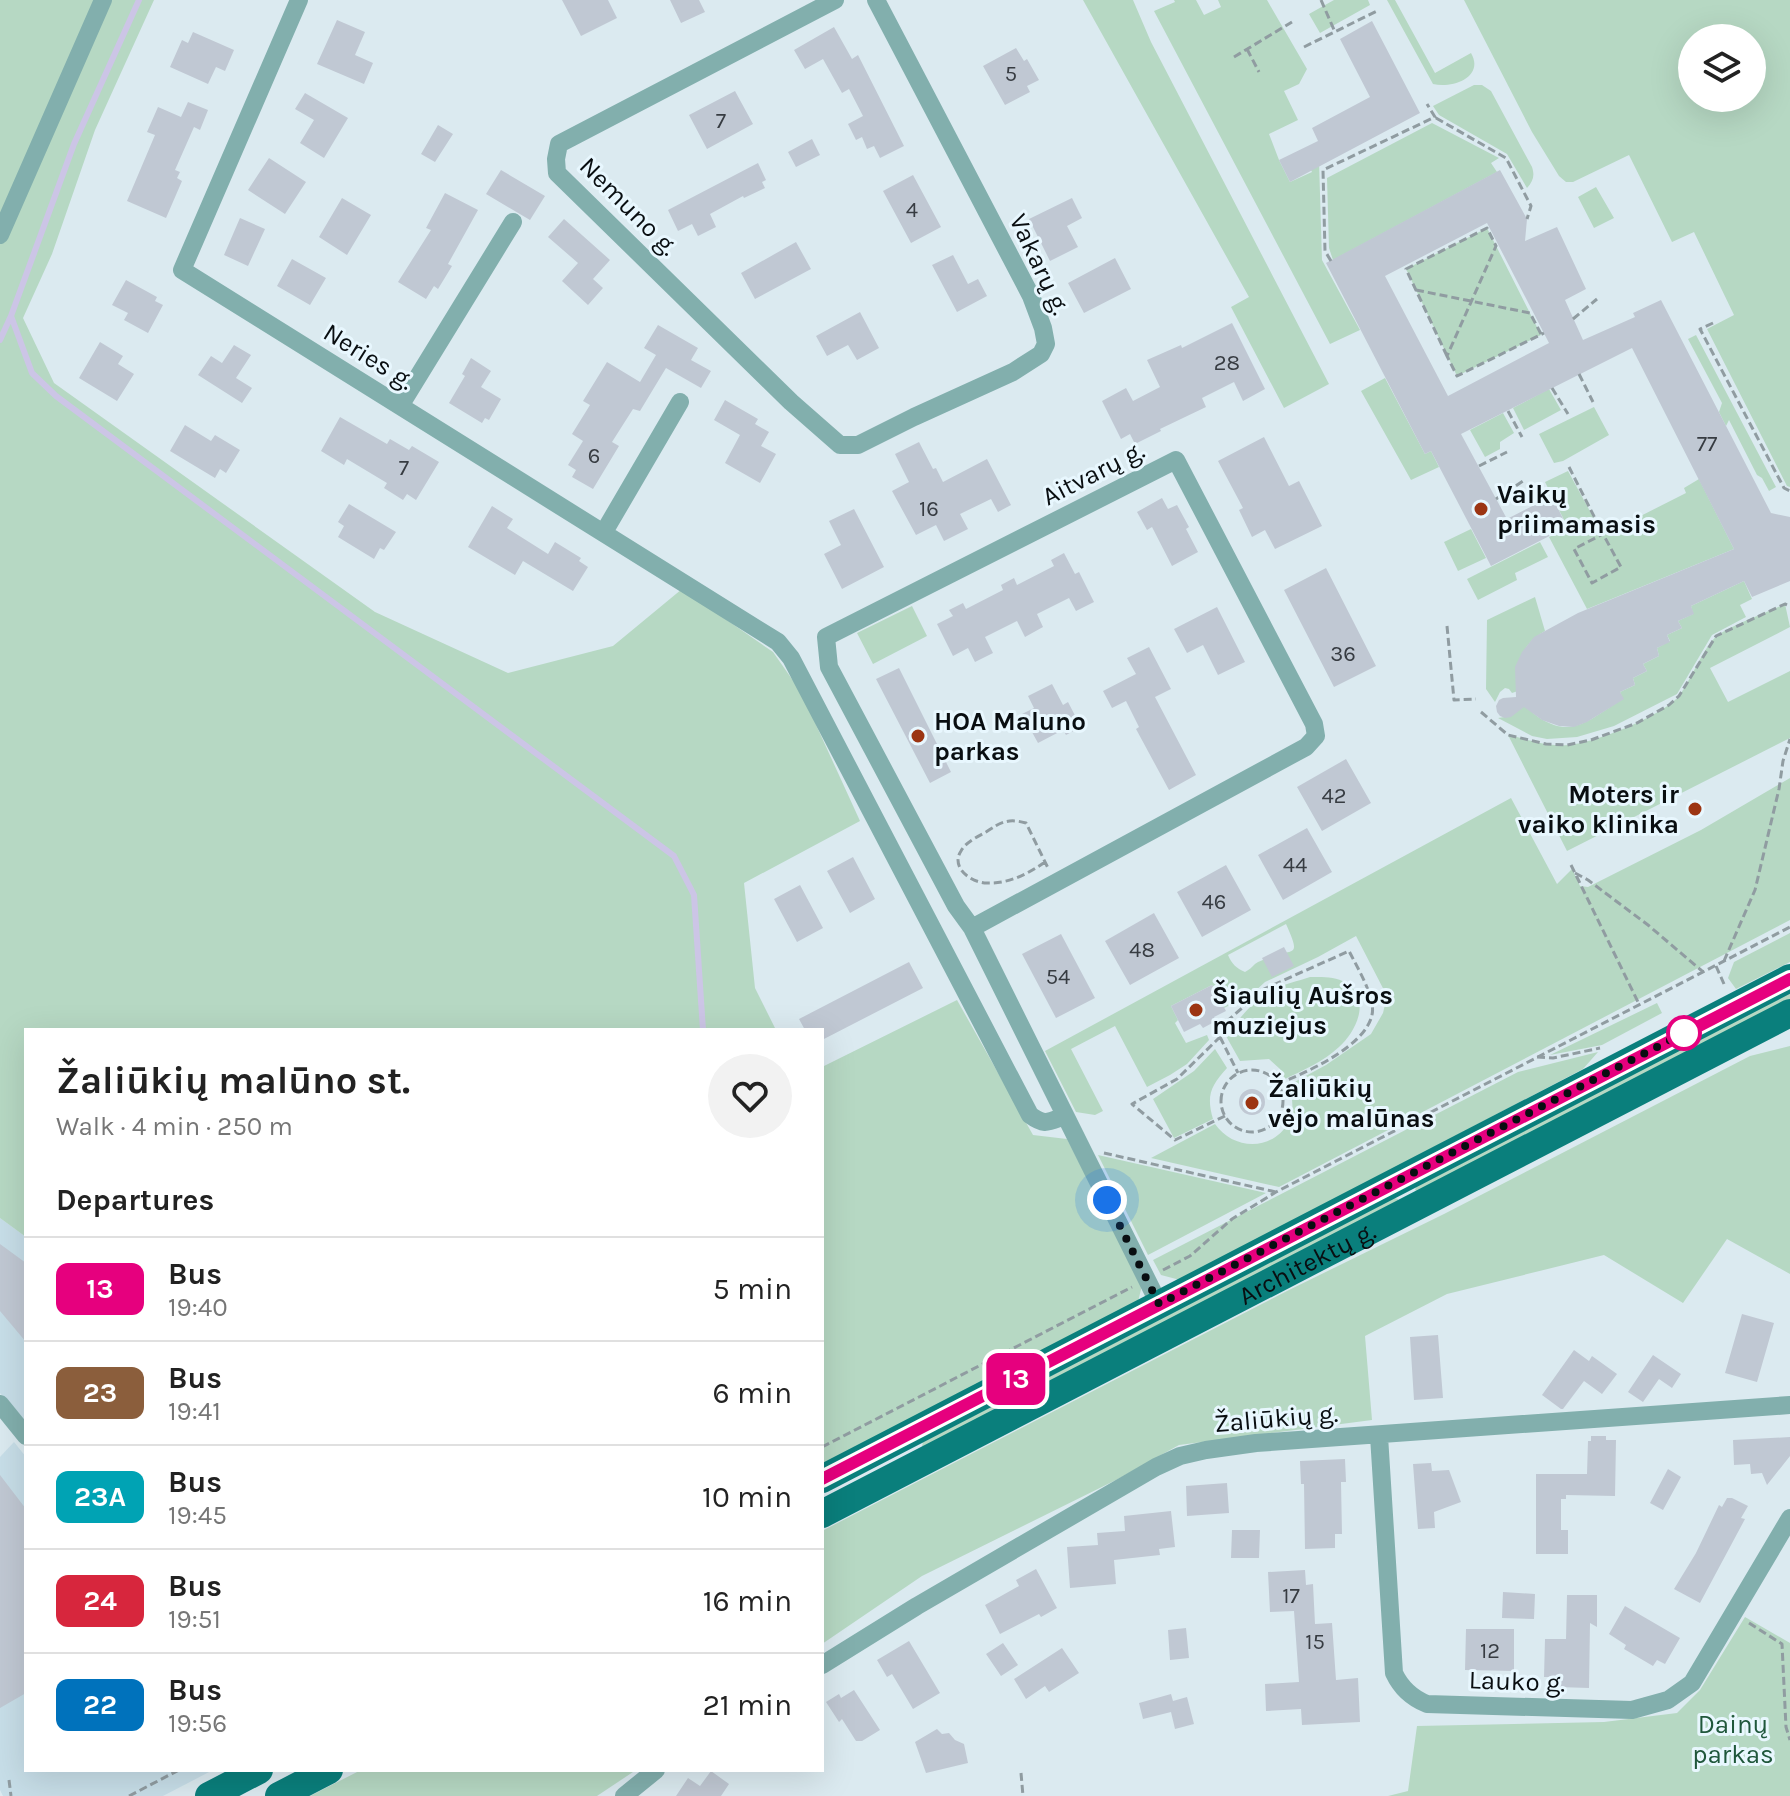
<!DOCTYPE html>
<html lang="en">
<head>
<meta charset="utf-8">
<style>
  body { margin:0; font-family:Karla,sans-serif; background:#f2f2f2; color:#222; height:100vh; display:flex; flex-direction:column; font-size:30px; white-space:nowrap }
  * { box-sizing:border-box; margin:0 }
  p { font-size:26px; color:#767676 }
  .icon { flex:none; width:44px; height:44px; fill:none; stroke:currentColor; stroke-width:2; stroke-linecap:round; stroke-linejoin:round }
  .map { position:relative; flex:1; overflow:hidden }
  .panel { position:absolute; left:24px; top:1028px; width:800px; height:744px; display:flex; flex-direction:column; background:#fff; border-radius:0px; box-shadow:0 8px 32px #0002 }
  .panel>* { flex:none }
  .badge { padding:0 16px; border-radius:12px; font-size:28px; line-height:52px }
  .controls { position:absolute; left:1678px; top:24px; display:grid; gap:16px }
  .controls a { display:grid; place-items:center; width:88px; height:88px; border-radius:50%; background:#fff; box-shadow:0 8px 32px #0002; font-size:40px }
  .you { position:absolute; width:40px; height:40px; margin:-20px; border:6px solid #fff; border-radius:50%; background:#1a73e8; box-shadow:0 0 0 12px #1a73e833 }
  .map>.badge { position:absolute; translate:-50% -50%; box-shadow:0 0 0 4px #fff }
  h2 { padding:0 32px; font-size:30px; line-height:72px }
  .round { display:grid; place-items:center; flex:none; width:84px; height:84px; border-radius:42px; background:#f2f2f2 }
  .head { display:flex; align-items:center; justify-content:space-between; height:136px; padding:0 32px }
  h1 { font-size:38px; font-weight:700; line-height:60px }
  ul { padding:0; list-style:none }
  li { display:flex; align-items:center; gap:24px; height:104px; padding:0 32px; border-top:2px solid #e0e0e0 }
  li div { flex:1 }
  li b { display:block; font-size:30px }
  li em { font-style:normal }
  li .badge { min-width:88px; font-weight:700; text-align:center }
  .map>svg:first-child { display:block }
  .built { fill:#c7dee8 }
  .green { fill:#b6d8c3; fill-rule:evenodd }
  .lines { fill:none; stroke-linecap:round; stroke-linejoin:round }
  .stream { stroke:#ccc5e6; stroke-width:6 }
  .building { fill:#c0c8d3; fill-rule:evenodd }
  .path { stroke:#909ca1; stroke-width:3; stroke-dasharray:8 4; stroke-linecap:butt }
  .street { stroke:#82afad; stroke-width:18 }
  .primary { stroke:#0a7f7c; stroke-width:28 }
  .line-casing { stroke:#fff; stroke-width:18 }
  .line { stroke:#e6007e; stroke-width:12 }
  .walk { stroke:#090e11; stroke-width:8; stroke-dasharray:0 14.4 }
  .poi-dot { fill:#9c3513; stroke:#e8f7fe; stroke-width:3 }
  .stop-dot { fill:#fff; stroke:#e6007e; stroke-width:4 }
  .labels { text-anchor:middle; stroke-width:6; stroke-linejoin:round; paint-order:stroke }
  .number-label { font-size:22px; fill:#373c42 }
  .street-label { font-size:26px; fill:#090e11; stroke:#e8f7fe }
  .poi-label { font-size:26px; font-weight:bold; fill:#090e11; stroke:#e8f7fe; text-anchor:start }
  .park-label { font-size:26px; fill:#1f573b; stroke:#e8f7fe }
</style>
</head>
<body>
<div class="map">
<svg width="1790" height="1796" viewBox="0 0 1790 1796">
  <rect width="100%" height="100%" fill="#dbeaf0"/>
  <path class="built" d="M0 1218 26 1237V1424L0 1393Z
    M14 1442 26 1457V1770H213L163 1796H3L0 1790V1457Z"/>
  <path class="green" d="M0 0H154L95 130 52 254 23 318 54 383 375 612 508 673 613 646 682 589 773 652 801 692 860 821 744 883 755 988 776 1030H26V1237L0 1218Z
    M1083 0H1133L1151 42 1329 384 1284 408 1231 307 1249 297Z
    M1174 0H1196L1204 15 1221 7 1218 0H1267L1307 69 1299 84 1284 91 1298 120 1269 134 1279 160 1290 182 1312 172 1309 166 1319 161 1322 260 1360 330 1330 344 1154 11 1175 2Z
    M1334 0H1368L1370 5 1320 33 1309 14Z
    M1387 0H1395L1435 73 1471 53C1485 77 1452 89 1433 84Z
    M1464 0H1790V487L1787 486 1707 329 1734 315 1694 232 1672 242 1629 155 1573 182H1566L1559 176 1532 132ZM1692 38H1752V98H1692Z
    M1474 85H1482L1491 91 1532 167C1535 176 1533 181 1527 188L1507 154 1439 115 1433 106Z
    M1432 123 1499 158 1491 163 1497 172 1333 260 1329 248 1327 178Z
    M1596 187 1614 218 1594 228 1578 197Z
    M1487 228 1541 335 1457 376 1406 269Z
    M1696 335 1776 487 1769 491 1762 478 1757 475 1729 420 1726 426 1719 412 1722 403 1688 339Z
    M1385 378 1425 454 1431 451 1439 467 1411 480 1361 391Z
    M1549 389 1561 410 1524 430 1513 408Z
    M1594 407 1609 435 1563 461 1554 463 1539 434Z
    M1503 413 1514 433 1500 442V449L1485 457 1470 430Z
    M1568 471 1603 535 1686 493 1684 488 1699 479 1734 549 1587 609 1549 537 1568 528 1545 482Z
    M1471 529 1486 558 1458 571 1444 542Z
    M1540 542 1548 557 1515 573 1517 580 1478 600 1467 579Z
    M1744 581 1752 599 1740 605 1746 617 1712 635 1677 694 1614 726 1577 737 1547 739 1532 736 1498 718 1511 716 1523 703C1532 713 1540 720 1554 725 1580 734 1601 711 1623 699L1620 692 1635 685 1633 678 1647 671 1643 664 1659 656 1657 648 1670 641 1667 635 1682 628 1678 621 1693 614 1691 606Z
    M1535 597 1545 631C1518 646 1521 663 1518 691L1512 693 1509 689 1505 688 1500 692 1495 702 1486 689 1487 620Z
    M1785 604 1790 627 1710 668 1728 702 1790 671V738L1567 851 1508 735C1527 739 1548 747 1568 745 1595 743 1662 716 1679 696 1690 682 1705 644 1718 635 1734 624 1766 613 1785 604Z
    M912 606 927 636 873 664 857 633Z
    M1790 778V920L1279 1187 1151 1158 1215 1124C1233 1150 1272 1152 1289 1122 1295 1110 1292 1097 1289 1085L1326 1065 1371 1034 1383 1013 1387 996 1356 936 1318 957 1265 982 1252 994 1224 1008 1212 985 1171 1006 1178 1020 1175 1023 1186 1043 1207 1035 1209 1040 1187 1064 1170 1075 1147 1087 1115 1026 1071 1049 1103 1111 1095 1115 1076 1112 1045 1051 1511 798 1557 884 1572 869 1580 886 1588 887 1701 830ZM1286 924C1302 960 1293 947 1268 958 1263 960 1259 961 1255 964 1252 967 1249 970 1245 972 1236 968 1232 964 1228 955Z
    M1790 933V962L1736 989 1728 978 1734 962Z
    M1310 977C1322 977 1335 976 1346 983 1372 999 1356 1032 1339 1047 1324 1061 1304 1070 1285 1079L1280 1069 1269 1059 1240 1061 1226 1036C1239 1019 1253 1000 1273 990 1284 984 1298 981 1310 977Z
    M1790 992V1001L1419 1192 1415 1190 1416 1187Z
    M957 1000 1033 1135 1067 1139 1142 1285 1138 1302 822 1464V1067Z
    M1657 1003 1662 1013 1602 1045 1550 1055Z
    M1790 1046V1274L1727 1239 1683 1303 1604 1255 1447 1294 1365 1336 1372 1420 1179 1445 1116 1480 922 1576 822 1644V1531L1287 1291 1444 1214 1750 1056Z
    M1215 1049 1227 1068C1211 1086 1206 1095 1213 1119L1174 1138 1153 1099 1194 1071Z
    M1598 1052 1583 1069 1180 1280 1161 1275 1153 1260 1518 1072Z
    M1098 1155 1266 1193 1148 1255Z
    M1394 1198 1398 1199 1399 1202 928 1448 922 1446 923 1442Z
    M1745 1617 1790 1643V1796H1388L1408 1791 1417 1726 1604 1722 1677 1713 1700 1690Z
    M361 1770H636L597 1796H310Z"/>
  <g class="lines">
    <path class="stream" d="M11 316 32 373 56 396 674 856 694 895 703 1030
      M0 340 11 316 74 144 139 0"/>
  </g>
  <path class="building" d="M562 0H608L617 18 581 36Z
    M670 0H699L705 12 681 23Z
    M337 20 365 32 355 55 373 63 364 84 317 64Z
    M1372 21 1420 113 1290 182 1279 160 1318 141 1312 128 1370 97 1340 39Z
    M834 27 852 59 858 55 904 146 880 158 874 146 867 149 862 137 856 140 848 124 863 116 849 89 842 93 823 59 805 69 794 50Z
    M193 32 234 50 225 71 216 67 208 84 170 67 182 40 188 43Z
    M1016 48 1024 61 1027 59 1039 80 1027 86 1030 92 1005 105 983 66Z
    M735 91 753 124 707 149 689 115Z
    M305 93 348 118 324 158 300 143 314 120 295 109Z
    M188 102 208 110 200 130 194 127 175 170 180 172 177 178 182 181 166 218 127 201 155 135 147 132 158 107 181 117Z
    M438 125 453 134 435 162 421 154Z
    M812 139 820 155 796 167 788 152Z
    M269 158 306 182 285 214 248 190Z
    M758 163 766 180 762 182 765 188 744 198 743 196 710 214 716 227 698 236 692 224 678 231 668 210Z
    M501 170 545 196 530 220 486 194Z
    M1500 170 1527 219 1525 241 1557 227 1586 289 1565 300 1583 340 1635 317 1633 313 1661 300 1771 513 1790 517V581L1752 597 1744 581 1691 606 1694 614 1678 621 1682 628 1667 635 1670 642 1657 648 1659 656 1643 664 1647 671 1633 678 1635 685 1620 692 1624 699 1587 722 1574 727 1559 726 1542 720 1524 707 1511 717 1505 718 1500 716 1497 712 1496 706 1499 700 1503 698 1516 697 1515 667 1522 652 1534 637 1578 613 1734 549 1632 348 1461 434 1507 519 1552 496 1567 527 1491 566 1431 451 1425 454 1326 263ZM1487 223 1549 343 1448 396 1385 276Z
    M913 175 941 227 911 243 883 191Z
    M445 193 478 210 448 264 452 266 438 289 434 286 426 299 398 282 431 230 426 228Z
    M342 198 371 215 347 255 319 237Z
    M1072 198 1082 218 1067 226 1078 247 1050 261 1029 219Z
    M240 218 265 229 248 266 224 255Z
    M564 219 610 260 593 279 603 288 588 305 562 281 578 263 548 237Z
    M796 242 811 269 755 299 741 273Z
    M953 255 968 284 978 279 987 296 957 312 932 265Z
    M1115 258 1131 289 1084 313 1068 283Z
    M292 259 326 278 310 305 277 286Z
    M126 280 157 297 155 301 163 305 148 333 124 320 128 313 112 305Z
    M860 312 879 348 857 360 848 345 827 356 816 336Z
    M1232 323 1265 389 1243 401 1234 382 1202 398 1206 407 1160 429 1161 431 1135 444 1130 434 1121 439 1102 401 1126 388 1133 401 1160 387 1147 360 1181 345 1182 348Z
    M658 325 698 348 691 360 711 371 701 388 666 368 640 411 633 409 612 442 619 446 593 489 572 477 576 470 568 465 583 441 572 434 590 405 583 401 607 362 640 382 656 355 644 348Z
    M100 342 123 356 118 364 134 374 117 401 79 378Z
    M234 345 251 355 236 378 252 388 242 403 198 375 211 356 222 363Z
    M471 358 491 371 481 387 501 399 489 420 485 418 482 423 449 403 465 376 462 374Z
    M725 400 758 419 755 424 769 432 761 446 776 454 760 483 725 463 740 435 714 420Z
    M340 417 387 444 390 439 409 450 412 446 439 462 416 500 407 494 403 500 384 488 387 483 347 459 344 465 321 451Z
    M185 425 211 441 215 435 240 450 226 473 220 469 215 478 170 451Z
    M1264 437 1289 486 1299 481 1322 526 1275 549 1265 530 1252 537 1239 510 1243 508 1218 461Z
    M919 442 933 469 936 468 943 482 987 459 1011 505 998 512 991 499 960 514 968 529 944 541 936 525 916 535 892 491 909 482 895 454Z
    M1162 498 1168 509 1177 505 1189 527 1186 529 1198 552 1172 566 1152 527 1147 530 1137 512Z
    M349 504 396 532 384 550 380 548 374 559 338 537 344 526 338 522Z
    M492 506 513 519 507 528 548 554 555 542 581 558 579 561 588 567 573 591 523 561 515 575 468 547Z
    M854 509 884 567 842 589 824 554 841 545 829 521Z
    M1064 553 1075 574 1079 572 1094 602 1076 611 1069 598 1037 614 1043 627 1025 637 1017 621 985 637 993 653 975 662 968 648 953 656 937 624 953 616 949 610 963 603 966 609 1003 590 1001 585 1014 578 1017 585 1054 566 1051 560Z
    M1326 568 1376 666 1334 687 1284 590Z
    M1217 607 1245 662 1218 675 1203 645 1187 653 1174 629Z
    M1149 647 1171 689 1155 697 1196 775 1169 790 1136 729 1139 727 1126 701 1112 708 1103 691 1136 674 1127 658Z
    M899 668 951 772 930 783 876 679Z
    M1052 684 1063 705 1068 702 1081 727 1066 735 1063 730 1038 743 1022 714 1034 708 1028 696Z
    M1346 759 1371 803 1322 831 1297 787Z
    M1307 828 1332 872 1283 900 1258 855Z
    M853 857 875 899 850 913 827 871Z
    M1226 865 1251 910 1202 937 1177 892Z
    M800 885 823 928 797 942 774 899Z
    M1154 913 1179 958 1130 985 1105 941Z
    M1061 934 1095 998 1056 1018 1022 954Z
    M1284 947 1294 966 1272 977 1262 958Z
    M909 962 923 988 822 1040V1030H805L799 1019Z
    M1212 985 1226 1011 1214 1017 1216 1021 1203 1028 1200 1024 1184 1032 1171 1006Z
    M1239 1102a13 13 0 1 1 26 0a13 13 0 1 1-26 0Z
    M0 1244 26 1263V1342L0 1311Z
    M1742 1314 1774 1323 1757 1382 1725 1373Z
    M1438 1335 1443 1398 1414 1400 1410 1337Z
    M1574 1350 1589 1361 1592 1356 1617 1374 1602 1394 1584 1381 1563 1409H1561L1542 1395Z
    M1653 1355 1681 1374 1672 1388 1659 1379 1643 1402 1628 1392Z
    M1591 1436H1606V1440H1616L1615 1496 1566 1495V1499H1561V1530H1568V1554H1536V1474H1587L1588 1441H1591Z
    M1790 1437V1456L1767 1485 1762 1473 1751 1474 1750 1464 1734 1465 1733 1440Z
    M1345 1459 1346 1482H1341L1342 1534H1335V1548L1305 1549 1304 1484H1301L1300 1461Z
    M1431 1463 1432 1471 1449 1470 1461 1502 1434 1512 1435 1528 1418 1529 1413 1464Z
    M1668 1469 1681 1477 1663 1510 1650 1503Z
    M0 1475 26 1509V1693L0 1708Z
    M1227 1483 1229 1513 1187 1516 1186 1486Z
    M1727 1498H1732L1748 1506 1741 1518 1745 1519 1700 1603 1674 1589 1696 1553 1719 1505 1722 1507Z
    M1171 1511 1175 1547 1159 1549 1160 1555 1114 1560 1116 1584 1070 1588 1067 1547 1098 1545 1097 1533 1125 1531 1124 1516Z
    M1232 1530H1260L1259 1558H1231Z
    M1036 1569 1057 1608 1041 1617 1039 1614 1000 1634 985 1605 1019 1586 1016 1580Z
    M1305 1570 1306 1585 1313 1584 1315 1624 1332 1623 1336 1680 1358 1678 1360 1722 1302 1725 1301 1709 1266 1711 1265 1684 1299 1682 1294 1611 1270 1612 1268 1572Z
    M1503 1592 1535 1594 1534 1619 1502 1618Z
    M1567 1595H1597V1627L1590 1623 1589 1688 1558 1687V1677H1544L1545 1639H1566Z
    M1625 1606 1680 1638 1665 1664 1657 1660 1653 1666 1624 1649 1626 1645 1609 1634Z
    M1186 1628 1189 1658 1170 1660 1168 1630Z
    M1466 1629H1514V1671L1465 1670Z
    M909 1641 940 1693 913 1709 892 1674 887 1677 877 1660Z
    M1003 1643 1018 1665 1001 1676 986 1654Z
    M1062 1648 1079 1673 1049 1692 1045 1686 1026 1699 1014 1679Z
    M854 1690 880 1730 862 1741H856L842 1719 839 1722 826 1702 839 1694 841 1698Z
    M1171 1694 1173 1701 1187 1697 1194 1724 1175 1729 1171 1712 1143 1719 1139 1703Z
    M937 1729 942 1734 949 1733 955 1740 964 1744 968 1763 926 1773 915 1742Z
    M711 1771 729 1784 721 1796H676L688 1778 700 1786Z"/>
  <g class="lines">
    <path class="path" d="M1321 0 1335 32
      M1304 47 1379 10
      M1247 49 1259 72
      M1234 57 1292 22
      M1436 118 1506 158 1531 206 1527 219
      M1331 261 1325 251 1323 170 1435 117 1427 104
      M1416 290 1530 313 1541 334
      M1573 319 1597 299
      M1713 323 1700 329 1784 488 1790 491
      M1447 356 1406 269 1487 228 1496 246 1447 356 1457 376 1544 333
      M1579 374 1593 402
      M1552 388 1568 414
      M1508 411 1522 437
      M1479 466 1507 452
      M1569 467 1603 534 1574 549 1592 583 1621 567 1603 534
      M1496 499 1523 481
      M1447 626 1454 700 1476 699
      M1481 712 1508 735 1546 744 1567 745 1591 740 1637 723 1669 705 1679 696 1716 636 1785 604 1790 606
      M1045 862C1028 874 1008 884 987 883 972 883 950 868 961 851 966 842 977 837 986 832 1001 822 1008 818 1026 823L1048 868
      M1571 865 1639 1004
      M1575 873 1588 880 1648 925 1702 971
      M1724 961 1755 890 1779 789 1783 761 1790 739
      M1716 966 1724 984
      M1220 1037 1238 1073
      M1537 1057 1553 1058 1600 1048
      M1221 1101a31 31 0 1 1 62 0a31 31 0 1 1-62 0Z
      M1225 1116 1175 1140 1132 1104 1177 1079 1220 1037 1226 1022 1264 989 1349 951C1357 967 1376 998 1372 1015 1365 1047 1305 1073 1278 1084
      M1104 1153 1276 1192
      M1163 1270 1190 1256 1232 1219 1276 1192 1790 927
      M822 1447 1132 1287
      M1749 1623 1782 1644 1786 1727 1790 1740
      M1021 1773 1023 1796
      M9 1780 11 1796
      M129 1796 179 1770"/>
    <path class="street" d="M299 0 182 270 778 642 791 658 1030 1115C1045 1126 1048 1122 1065 1116
      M835 0 559 144 556 159 557 173 791 402 840 445H858L914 417 1013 372 1041 354 1046 344 1043 328 1031 296 876 0
      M0 235 103 0
      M400 406 513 222
      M604 532 680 402
      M972 928 1306 747 1316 736 1314 724 1176 460 826 637 829 667 956 906 972 928 1159 1304
      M0 1404 26 1436
      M1379 1436 1394 1673C1401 1688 1412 1698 1427 1704L1632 1710 1668 1700 1692 1683 1790 1518
      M822 1665 917 1606 1156 1467 1180 1456 1206 1450 1256 1443 1790 1405
      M624 1796 656 1770"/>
    <g class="primary">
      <path d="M822 1479 1790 978"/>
      <path id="s1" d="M822 1514 1790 1013"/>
      <path d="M209 1796 259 1770"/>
      <path d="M279 1796 329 1770"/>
    </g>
  </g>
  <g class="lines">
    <defs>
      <path id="line" d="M822 1479 1790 979"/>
    </defs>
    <use href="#line" class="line-casing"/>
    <use href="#line" class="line"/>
    <path class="walk" d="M1107 1200 1159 1304 1684 1033"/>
  </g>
  <g class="poi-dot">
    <circle cx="1481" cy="509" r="8"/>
    <circle cx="918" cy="736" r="8"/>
    <circle cx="1695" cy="809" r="8"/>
    <circle cx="1196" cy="1010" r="8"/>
    <circle cx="1252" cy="1103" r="8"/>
  </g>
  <circle class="stop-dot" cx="1684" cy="1033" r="16"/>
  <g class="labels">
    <g class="number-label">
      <text x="1011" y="81">5</text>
      <text x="721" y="128">7</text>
      <text x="912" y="217">4</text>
      <text x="1227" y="370">28</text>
      <text x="1707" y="451">77</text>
      <text x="594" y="463">6</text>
      <text x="404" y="475">7</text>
      <text x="929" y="516">16</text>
      <text x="1343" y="661">36</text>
      <text x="1334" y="803">42</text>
      <text x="1295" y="872">44</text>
      <text x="1214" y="909">46</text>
      <text x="1142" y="957">48</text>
      <text x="1058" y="984">54</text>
      <text x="1291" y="1603">17</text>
      <text x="1315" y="1649">15</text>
      <text x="1490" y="1658">12</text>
    </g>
    <g class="street-label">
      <text transform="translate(629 206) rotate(45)" y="9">Nemuno g.</text>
      <text transform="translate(1040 264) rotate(65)" y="9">Vakarų g.</text>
      <text transform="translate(369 356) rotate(32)" y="9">Neries g.</text>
      <text transform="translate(1093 473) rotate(-27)" y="9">Aitvarų g.</text>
      <text dy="9" stroke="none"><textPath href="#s1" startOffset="546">Architektų g.</textPath></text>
      <text transform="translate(1276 1418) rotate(-5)" y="9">Žaliūkių g.</text>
      <text transform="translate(1517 1681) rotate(2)" y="9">Lauko g.</text>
    </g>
    <g class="poi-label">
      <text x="1497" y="503">Vaikų<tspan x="1497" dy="30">priimamasis</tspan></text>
      <text x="934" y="730">HOA Maluno<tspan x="934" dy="30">parkas</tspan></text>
      <text x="1679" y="803" text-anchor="end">Moters ir<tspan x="1679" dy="30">vaiko klinika</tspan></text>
      <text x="1212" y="1004">Šiaulių Aušros<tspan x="1212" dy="30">muziejus</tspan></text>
      <text x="1268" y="1097">Žaliūkių<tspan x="1268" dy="30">vėjo malūnas</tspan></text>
    </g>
    <g class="park-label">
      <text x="1733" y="1733">Dainų<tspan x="1733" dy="30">parkas</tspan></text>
    </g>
  </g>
</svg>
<div class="controls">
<a><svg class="icon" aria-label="layers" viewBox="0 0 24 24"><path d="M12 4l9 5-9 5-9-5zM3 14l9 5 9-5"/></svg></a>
</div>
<div class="you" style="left:1107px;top:1200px"></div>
<b class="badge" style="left:1016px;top:1379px;background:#e6007e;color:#fff">13</b>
<section class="panel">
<div class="head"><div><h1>Žaliūkių malūno st.</h1><p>Walk · 4 min · 250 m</p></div><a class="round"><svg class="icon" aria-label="heart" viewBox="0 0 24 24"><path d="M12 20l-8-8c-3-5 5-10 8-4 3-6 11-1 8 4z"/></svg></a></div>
<h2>Departures</h2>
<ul>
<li><span class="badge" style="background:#e6007e;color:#fff">13</span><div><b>Bus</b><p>19:40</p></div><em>5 min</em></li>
<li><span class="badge" style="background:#8b5e3c;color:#fff">23</span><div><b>Bus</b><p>19:41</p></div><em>6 min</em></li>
<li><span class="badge" style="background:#00a3b4;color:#fff">23A</span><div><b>Bus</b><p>19:45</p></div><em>10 min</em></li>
<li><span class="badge" style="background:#d7263d;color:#fff">24</span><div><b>Bus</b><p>19:51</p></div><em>16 min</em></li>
<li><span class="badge" style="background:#0072bc;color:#fff">22</span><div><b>Bus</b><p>19:56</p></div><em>21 min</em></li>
</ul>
</section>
</div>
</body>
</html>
